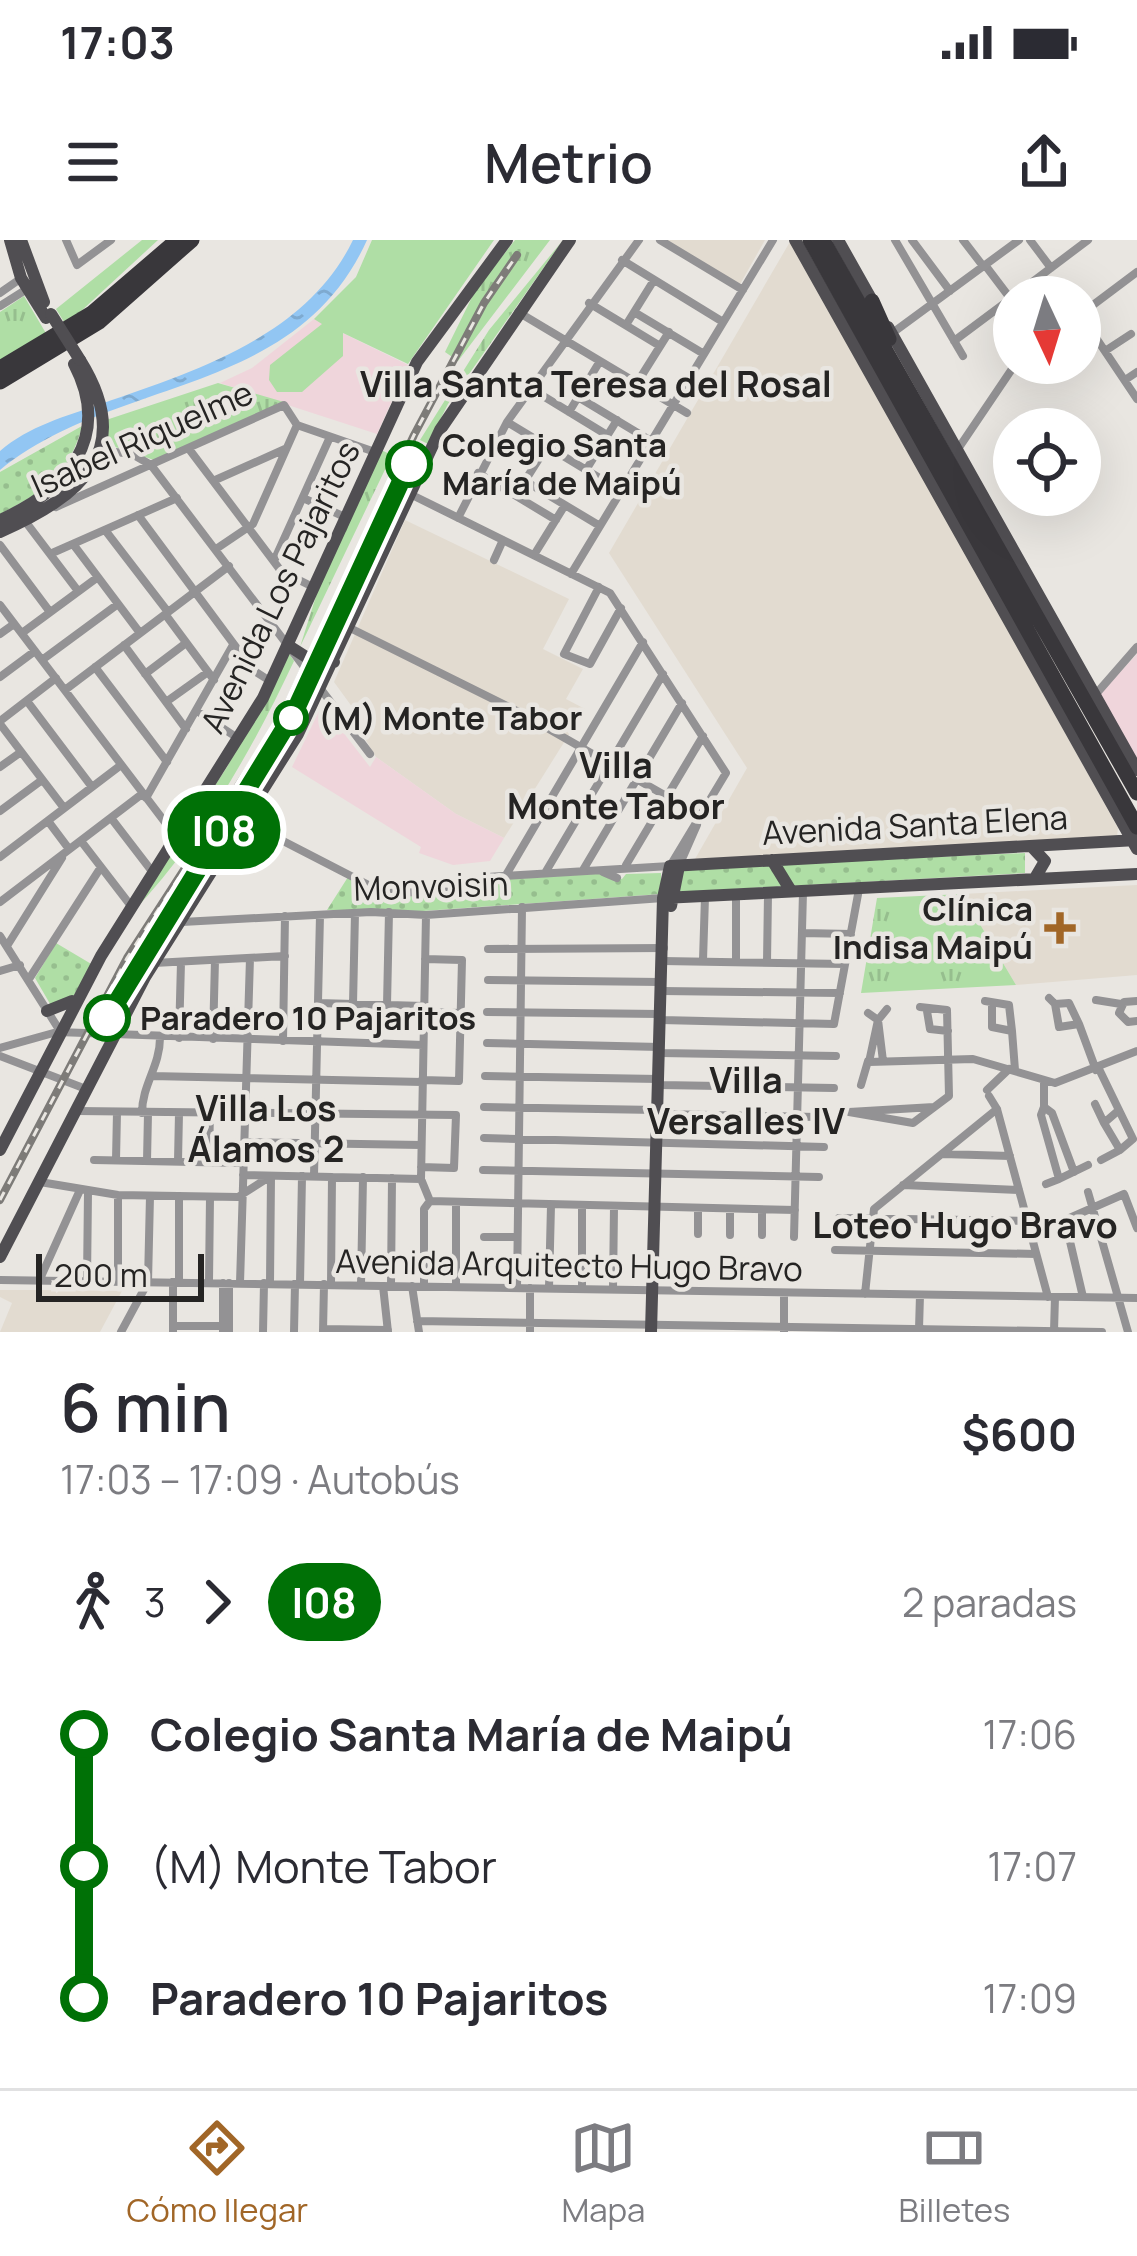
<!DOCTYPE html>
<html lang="es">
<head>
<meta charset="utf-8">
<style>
  body { margin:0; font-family:Manrope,sans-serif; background:#f7f7f7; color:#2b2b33; height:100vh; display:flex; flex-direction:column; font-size:45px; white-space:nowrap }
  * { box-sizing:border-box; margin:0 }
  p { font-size:39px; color:#7c7c81 }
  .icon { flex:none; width:66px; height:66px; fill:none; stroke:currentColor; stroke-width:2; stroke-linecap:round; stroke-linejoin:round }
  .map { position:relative; height:1092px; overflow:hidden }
  .side { display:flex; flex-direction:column; background:#fff; flex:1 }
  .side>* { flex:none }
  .badge { padding:0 24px; border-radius:39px; font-size:42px; line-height:78px }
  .needle { width:78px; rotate:176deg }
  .buttons { position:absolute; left:993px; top:36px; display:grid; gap:24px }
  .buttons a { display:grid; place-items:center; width:108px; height:108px; border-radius:50%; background:#fff; box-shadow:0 12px 48px #0002; font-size:60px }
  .scale { position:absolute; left:36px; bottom:30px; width:168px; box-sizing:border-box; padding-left:12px; border:6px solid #252423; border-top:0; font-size:33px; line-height:42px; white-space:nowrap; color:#252423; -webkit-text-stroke:9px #e9e6e1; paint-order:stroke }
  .map>.badge { position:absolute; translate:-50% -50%; box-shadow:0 0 0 6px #fff }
  .legs { display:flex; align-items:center; gap:18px; height:132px; padding:0 60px; font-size:39px }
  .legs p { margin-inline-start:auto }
  .head { display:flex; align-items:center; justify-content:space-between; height:204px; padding:0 60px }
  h1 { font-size:66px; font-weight:600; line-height:90px }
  ul { padding:0 60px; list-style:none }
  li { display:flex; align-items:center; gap:42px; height:132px; font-size:45px }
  li i { display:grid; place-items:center; width:18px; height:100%; margin:0 15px; background:currentColor }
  li i::after { content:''; width:30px; height:30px; margin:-15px; border:9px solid; border-radius:50%; background:#fff }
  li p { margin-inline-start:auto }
  li:first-child i { background:linear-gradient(#0000 50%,currentColor 0) }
  li:last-child i { background:linear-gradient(currentColor 50%,#0000 0) }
  .status { display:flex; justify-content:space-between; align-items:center; height:84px; padding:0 60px; background:#fff; direction:ltr }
  .status svg { height:33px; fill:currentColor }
  header { display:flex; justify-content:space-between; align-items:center; height:156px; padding:0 60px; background:#fff; font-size:54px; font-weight:600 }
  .menu { display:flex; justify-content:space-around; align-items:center; height:168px; border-top:3px solid #e1e1e2; background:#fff; font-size:33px; color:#7c7c81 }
  .menu a { display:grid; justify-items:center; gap:6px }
  .menu .active { color:#a16627 }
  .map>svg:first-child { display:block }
  .built { fill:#e2dbd0 }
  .education { fill:#efd5db }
  .grass { fill:url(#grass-tufts) }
  .park { fill:url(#park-dots) }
  .pitch { fill:#afdea5 }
  .water { fill:url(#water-ripples) }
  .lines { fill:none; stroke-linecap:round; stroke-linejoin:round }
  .minor { stroke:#939294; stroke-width:8 }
  .major { stroke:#504e52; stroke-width:12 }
  .highway { stroke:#39373b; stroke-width:15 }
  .rail-casing { stroke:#7d7b78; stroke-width:8 }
  .rail { stroke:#e9e6e1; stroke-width:3; stroke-dasharray:9; stroke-linecap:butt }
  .major-bridge { stroke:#504e52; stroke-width:12 }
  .line-1-casing { stroke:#fff; stroke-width:27 }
  .line-1 { stroke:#007106; stroke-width:18 }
  .stop-1-dot { fill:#fff; stroke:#007106; stroke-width:6 }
  .poi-dot { fill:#a16627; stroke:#e9e6e1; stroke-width:4.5 }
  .labels { text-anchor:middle; stroke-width:9; stroke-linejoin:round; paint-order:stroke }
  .street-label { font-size:33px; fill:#252423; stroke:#e9e6e1 }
  .stop-label { font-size:33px; font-weight:bold; fill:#252423; stroke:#e9e6e1; text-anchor:start }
  .poi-label { font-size:33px; font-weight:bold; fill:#252423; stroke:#e9e6e1; text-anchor:end }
  .neighbourhood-label { font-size:36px; font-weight:bold; fill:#252423; stroke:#e9e6e1 }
</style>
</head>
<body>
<div class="status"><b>17:03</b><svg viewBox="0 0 49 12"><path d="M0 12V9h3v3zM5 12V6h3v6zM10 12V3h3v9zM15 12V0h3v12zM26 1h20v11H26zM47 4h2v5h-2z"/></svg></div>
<header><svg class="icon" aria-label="menu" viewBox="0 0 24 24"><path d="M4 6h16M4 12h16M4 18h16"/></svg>Metrio<svg class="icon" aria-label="share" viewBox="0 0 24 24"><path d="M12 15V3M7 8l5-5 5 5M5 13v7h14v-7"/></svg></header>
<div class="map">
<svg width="1137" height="1092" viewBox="0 0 1137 1092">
  <defs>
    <pattern id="grass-tufts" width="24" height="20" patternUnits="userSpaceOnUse" patternTransform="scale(3)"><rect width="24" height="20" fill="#afdea5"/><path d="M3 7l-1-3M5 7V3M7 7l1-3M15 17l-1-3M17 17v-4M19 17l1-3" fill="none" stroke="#96be8e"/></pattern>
    <pattern id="park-dots" width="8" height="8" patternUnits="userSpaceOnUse" patternTransform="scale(3)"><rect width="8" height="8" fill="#afdea5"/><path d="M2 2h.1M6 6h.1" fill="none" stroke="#96be8e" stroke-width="1.8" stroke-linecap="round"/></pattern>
    <pattern id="water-ripples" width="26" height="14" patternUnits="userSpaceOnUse" patternTransform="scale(3)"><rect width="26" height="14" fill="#92c6f3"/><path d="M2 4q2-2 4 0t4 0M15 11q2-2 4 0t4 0" fill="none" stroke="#7eaad0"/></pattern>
  </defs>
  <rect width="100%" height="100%" fill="#e9e6e1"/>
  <path class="built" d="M665 0H765L739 46Z
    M791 0 1118 588 1117 596 695 619 747 528 609 313Z
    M405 280 569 359 543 409 583 429 566 459 585 469 504 598 456 574 376 517 361 492 366 486 334 442Z
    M1137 645V735L1016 745 962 654Z
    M0 1050H39L122 1051 100 1092H0L12 1063 0 1057Z"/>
  <path class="education" d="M314 79 408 125 377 194 220 143 252 128Z
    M1137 414V523L1099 455Z
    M322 465 370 527 376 517 456 574 504 598 490 621 453 625 419 613 421 607 292 527Z"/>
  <path class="grass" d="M142 0H158L66 85 56 69Z
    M515 0H550L458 121 445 112 475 51Z
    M563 0 448 164 428 204 420 200 489 90Z
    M24 56 47 95 0 123V72Z
    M218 143 284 162 154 220 106 204V180Z
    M381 210 392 215 300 407 318 350Z
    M288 412 294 421C252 511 199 602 132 673L227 527Z
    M962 654 1016 745 861 753 877 658Z"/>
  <path class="park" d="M82 186C70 234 42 253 0 274V232Z
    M1025 613V633L678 652 681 632 687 628Z
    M608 633 622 639 626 634 661 633V654L423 671 327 670 348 637 390 657 481 654 494 640Z
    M56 703 93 725 72 758 53 769 35 738Z"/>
  <path class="pitch" d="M372 0H494L408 124 343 93V116L302 152H277L269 140 270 125 322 84 314 79 356 37Z"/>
  <path class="water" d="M353 0H367C296 158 114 136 0 230V211C29 186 66 176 101 164 195 131 306 97 353 0Z"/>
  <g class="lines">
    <path class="minor" d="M66 0 77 25 111 0
      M660 0 743 50
      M895 0 963 116
      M912 0 950 51
      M963 0 983 26
      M1030 0 1051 28
      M622 20 723 82
      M985 25 1010 58
      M1031 43 1088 0
      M0 53 20 39
      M589 63 660 106
      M0 66 27 49
      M518 72 687 173
      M634 72 704 114
      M1080 74 1137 159
      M1081 74 1137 32
      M626 85 654 40
      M891 94 1019 0
      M954 101 1017 54
      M1105 111 1131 94
      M1125 140 1137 132
      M637 143 669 92
      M530 148 607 195
      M578 157 651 201
      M569 172 600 121
      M507 182 621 251
      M297 185 375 212
      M189 209 281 331 313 347
      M958 209 1016 123
      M99 210 132 214 151 225 370 514
      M586 230 617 180
      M478 233 556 280
      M213 241 285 209
      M525 241 600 286
      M410 254 610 353 726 533 670 626 487 637
      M516 255 547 206
      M303 258 345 277
      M56 267 284 165 297 185
      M138 275 253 430 270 441
      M458 278 507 182 639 0
      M25 281 78 351
      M105 290 168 372
      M73 304 140 393
      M0 305 50 372
      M216 309 253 284 297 185
      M50 314 177 258
      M534 315 565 265
      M494 320 503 300
      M274 321 330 197
      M571 334 773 0
      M599 347 564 414 590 424 621 368
      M0 365 177 598
      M165 374 214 440
      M350 388 521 473 701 576
      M22 393 98 337
      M0 394 14 384
      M124 405 186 489
      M42 420 118 364
      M95 427 167 522
      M145 434 186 403
      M0 437 35 411
      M65 450 229 326
      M1096 454 1137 407
      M27 461 92 547
      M166 462 208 432
      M197 471 239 499
      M0 481 56 438
      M0 484 64 568
      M0 527 21 512
      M146 558 233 405
      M0 571 42 540
      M111 578 154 634
      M48 581 69 609
      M246 582 384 653 475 651
      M81 601 131 666
      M0 617 121 525
      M626 625 703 496
      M679 626 697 585
      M583 630 682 463
      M603 632 617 638
      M545 633 663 434
      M506 635 643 402
      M0 662 142 554
      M426 675 421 939 430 961 795 970
      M182 682 371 672 426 675 663 658
      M802 693 851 694
      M0 696 60 791
      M7 706 62 618
      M488 709 664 708
      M703 720 705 657
      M663 721 845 724
      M736 722V655
      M767 722 768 654
      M154 723 285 716
      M0 731 20 725
      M29 739 101 627
      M488 740 661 742
      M662 751 840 753
      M1049 758 1055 764 1069 763 1079 784 1059 787 1055 764
      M1096 760 1121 764
      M985 761 1009 765 1012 791 992 787V765
      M1137 761 1124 762 1119 773 1128 782 1137 781
      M318 763 424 766
      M353 764 355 673
      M387 765 389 672
      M920 767 947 770 949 856 913 883 849 872 934 867
      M927 771 930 789 948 791
      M424 772 460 773
      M487 772 659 774
      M868 773 878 780 887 769
      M661 780 834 784 859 649
      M1079 784 1096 830
      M1012 791 1015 830
      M179 798 181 722
      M213 799 215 720
      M283 801 285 676
      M487 803 660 807
      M0 808 57 792 423 805
      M661 813 836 816
      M0 816 86 849
      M883 821 878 780 869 822 973 819 1055 843 1137 811
      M1099 829 1133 899 1120 910 1104 883 1119 870
      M151 836 422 842
      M485 836 659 839
      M422 840 459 841 462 720 425 719
      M1044 842V867
      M660 845 834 848
      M861 845 868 821
      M987 850 1009 829
      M989 856 997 869 1048 1057
      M1095 864 1104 883
      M484 867 657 870
      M78 871 456 875 454 928 421 927
      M142 873C142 845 160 826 160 798
      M659 874 819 877
      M484 898 824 907
      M244 902 421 905
      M943 914 1010 916
      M94 920 243 923
      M116 920 117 872
      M1101 920 1120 910
      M147 921 148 873
      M178 921 179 873
      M209 922 210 870
      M483 930 819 937
      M1074 932 1052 873 1044 867 1041 875 1059 939 1088 925
      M243 935 421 939
      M314 936 320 675
      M40 942 118 955 238 957 271 936
      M1046 944 1059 939
      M903 945 1019 950
      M1088 952 1128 1092
      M839 978 1027 981
      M698 994V968
      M730 995V969
      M762 995V970
      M484 997H517
      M794 997 803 652
      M835 1010 1036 1014
      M0 1040 1137 1058
      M39 1041 80 950
      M87 1041 88 952
      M118 1042V955
      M179 1042V956
      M209 1042 210 957
      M240 1043 250 718
      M270 1043 271 937
      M300 1044 302 936
      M331 1045 332 937
      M361 1045 363 937
      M383 1046 388 1092
      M391 1046 392 938
      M412 1046 419 1092
      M424 1046V969L430 961
      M456 1046V964
      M517 1048 522 667
      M549 1048 551 965
      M582 1049V966
      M613 1049 614 967
      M865 1054 874 969 997 869
      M1083 1057 1065 980 1124 954 1137 988
      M417 1081 1102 1092
      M173 1086H223
      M323 1089 388 1090
      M919 1089 920 1055
      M323 1091 324 1044
      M1054 1091 1055 1057
      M121 1092 148 1042 150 956
      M173 1092V1042
      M223 1092V1043
      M229 1092V1043
      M263 1092 264 1043
      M294 1092 295 1044
      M530 1092V1048
      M784 1092V1053"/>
    <path class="major" d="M10 0 21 38 46 78
      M21 0 44 62
      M795 0 1137 609
      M838 0 874 64
      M888 87 1137 530
      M0 280C66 251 113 198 74 124
      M0 292C80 257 137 211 80 120
      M289 406 314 422H334
      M1031 606 1045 621 1035 638
      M772 620 791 651
      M663 658 1137 634
      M671 666 679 626
      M47 771 72 761
      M0 910 101 716 263 458 417 122 507 0
      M0 1017 145 737 298 494 440 190 570 0
      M651 1092 663 658 670 626 1137 600"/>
    <path class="highway" d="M810 0 1137 587
      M823 0 1137 553
      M872 61 889 99
      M0 128 92 73 177 0
      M0 142 99 82 192 0"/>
    <defs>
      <path id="rail" d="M0 960 127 718 280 481 414 195 484 63 517 15"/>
    </defs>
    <use href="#rail" class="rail-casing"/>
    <use href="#rail" class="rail"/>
    <path class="major-bridge" d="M51 74 80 120"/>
  </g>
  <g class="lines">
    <defs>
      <path id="line-1" d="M107 778 294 473 409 224"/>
    </defs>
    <use href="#line-1" class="line-1-casing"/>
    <use href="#line-1" class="line-1"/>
  </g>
  <g class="stop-1-dot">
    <circle cx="409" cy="224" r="21"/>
    <circle cx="291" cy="478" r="15"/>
    <circle cx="107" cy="778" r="21"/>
  </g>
  <path class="poi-dot" d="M1054 670h12v12h12v12h-12v12h-12v-12h-12v-12h12z"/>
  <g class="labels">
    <g class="street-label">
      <text transform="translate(142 199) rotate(-24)" y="12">Isabel Riquelme</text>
      <text transform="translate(280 347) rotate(-64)" y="12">Avenida Los Pajaritos</text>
      <text transform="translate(915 585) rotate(-3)" y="12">Avenida Santa Elena</text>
      <text transform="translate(431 646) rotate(-2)" y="12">Monvoisin</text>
      <text transform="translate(569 1025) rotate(1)" y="12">Avenida Arquitecto Hugo Bravo</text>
    </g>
    <g class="stop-label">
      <text x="442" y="217">Colegio Santa<tspan x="442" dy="38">María de Maipú</tspan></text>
      <text x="318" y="490">(M) Monte Tabor</text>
      <text x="140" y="790">Paradero 10 Pajaritos</text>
    </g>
    <g class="poi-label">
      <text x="1033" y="681">Clínica<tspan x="1033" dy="38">Indisa Maipú</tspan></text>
    </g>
    <g class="neighbourhood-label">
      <text x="596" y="157">Villa Santa Teresa del Rosal</text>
      <text x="616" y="538">Villa<tspan x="616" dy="41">Monte Tabor</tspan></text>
      <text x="746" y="853">Villa<tspan x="746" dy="41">Versalles IV</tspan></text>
      <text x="266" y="881">Villa Los<tspan x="266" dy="41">Álamos 2</tspan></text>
      <text x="965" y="998">Loteo Hugo Bravo</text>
    </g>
  </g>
</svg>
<div class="buttons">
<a><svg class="needle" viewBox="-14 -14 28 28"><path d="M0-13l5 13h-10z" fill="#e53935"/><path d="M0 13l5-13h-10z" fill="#7c7c81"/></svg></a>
<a><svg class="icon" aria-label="locate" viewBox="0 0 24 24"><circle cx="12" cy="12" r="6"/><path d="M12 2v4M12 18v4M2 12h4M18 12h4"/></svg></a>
</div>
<div class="scale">200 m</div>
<b class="badge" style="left:224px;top:590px;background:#007106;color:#fff">I08</b>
</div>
<section class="side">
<div class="head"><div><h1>6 min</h1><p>17:03 – 17:09 · Autobús</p></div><b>$600</b></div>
<div class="legs"><svg class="icon" aria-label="walk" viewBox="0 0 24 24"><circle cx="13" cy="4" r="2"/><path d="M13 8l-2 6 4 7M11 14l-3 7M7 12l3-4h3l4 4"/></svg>3<svg class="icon" aria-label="forward" viewBox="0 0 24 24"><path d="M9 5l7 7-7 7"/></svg><b class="badge" style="background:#007106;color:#fff">I08</b><p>2 paradas</p></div>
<ul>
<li><i style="color:#007106"></i><b>Colegio Santa María de Maipú</b><p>17:06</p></li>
<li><i style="color:#007106"></i><span>(M) Monte Tabor</span><p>17:07</p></li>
<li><i style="color:#007106"></i><b>Paradero 10 Pajaritos</b><p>17:09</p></li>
</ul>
</section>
<nav class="menu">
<a class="active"><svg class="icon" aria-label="directions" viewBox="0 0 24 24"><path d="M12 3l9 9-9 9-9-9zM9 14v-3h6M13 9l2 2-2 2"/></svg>Cómo llegar</a>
<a><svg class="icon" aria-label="map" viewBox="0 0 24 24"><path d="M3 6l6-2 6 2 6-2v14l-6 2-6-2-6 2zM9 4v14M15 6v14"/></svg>Mapa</a>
<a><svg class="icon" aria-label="tickets" viewBox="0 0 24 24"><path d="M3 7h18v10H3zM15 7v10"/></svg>Billetes</a>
</nav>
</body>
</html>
